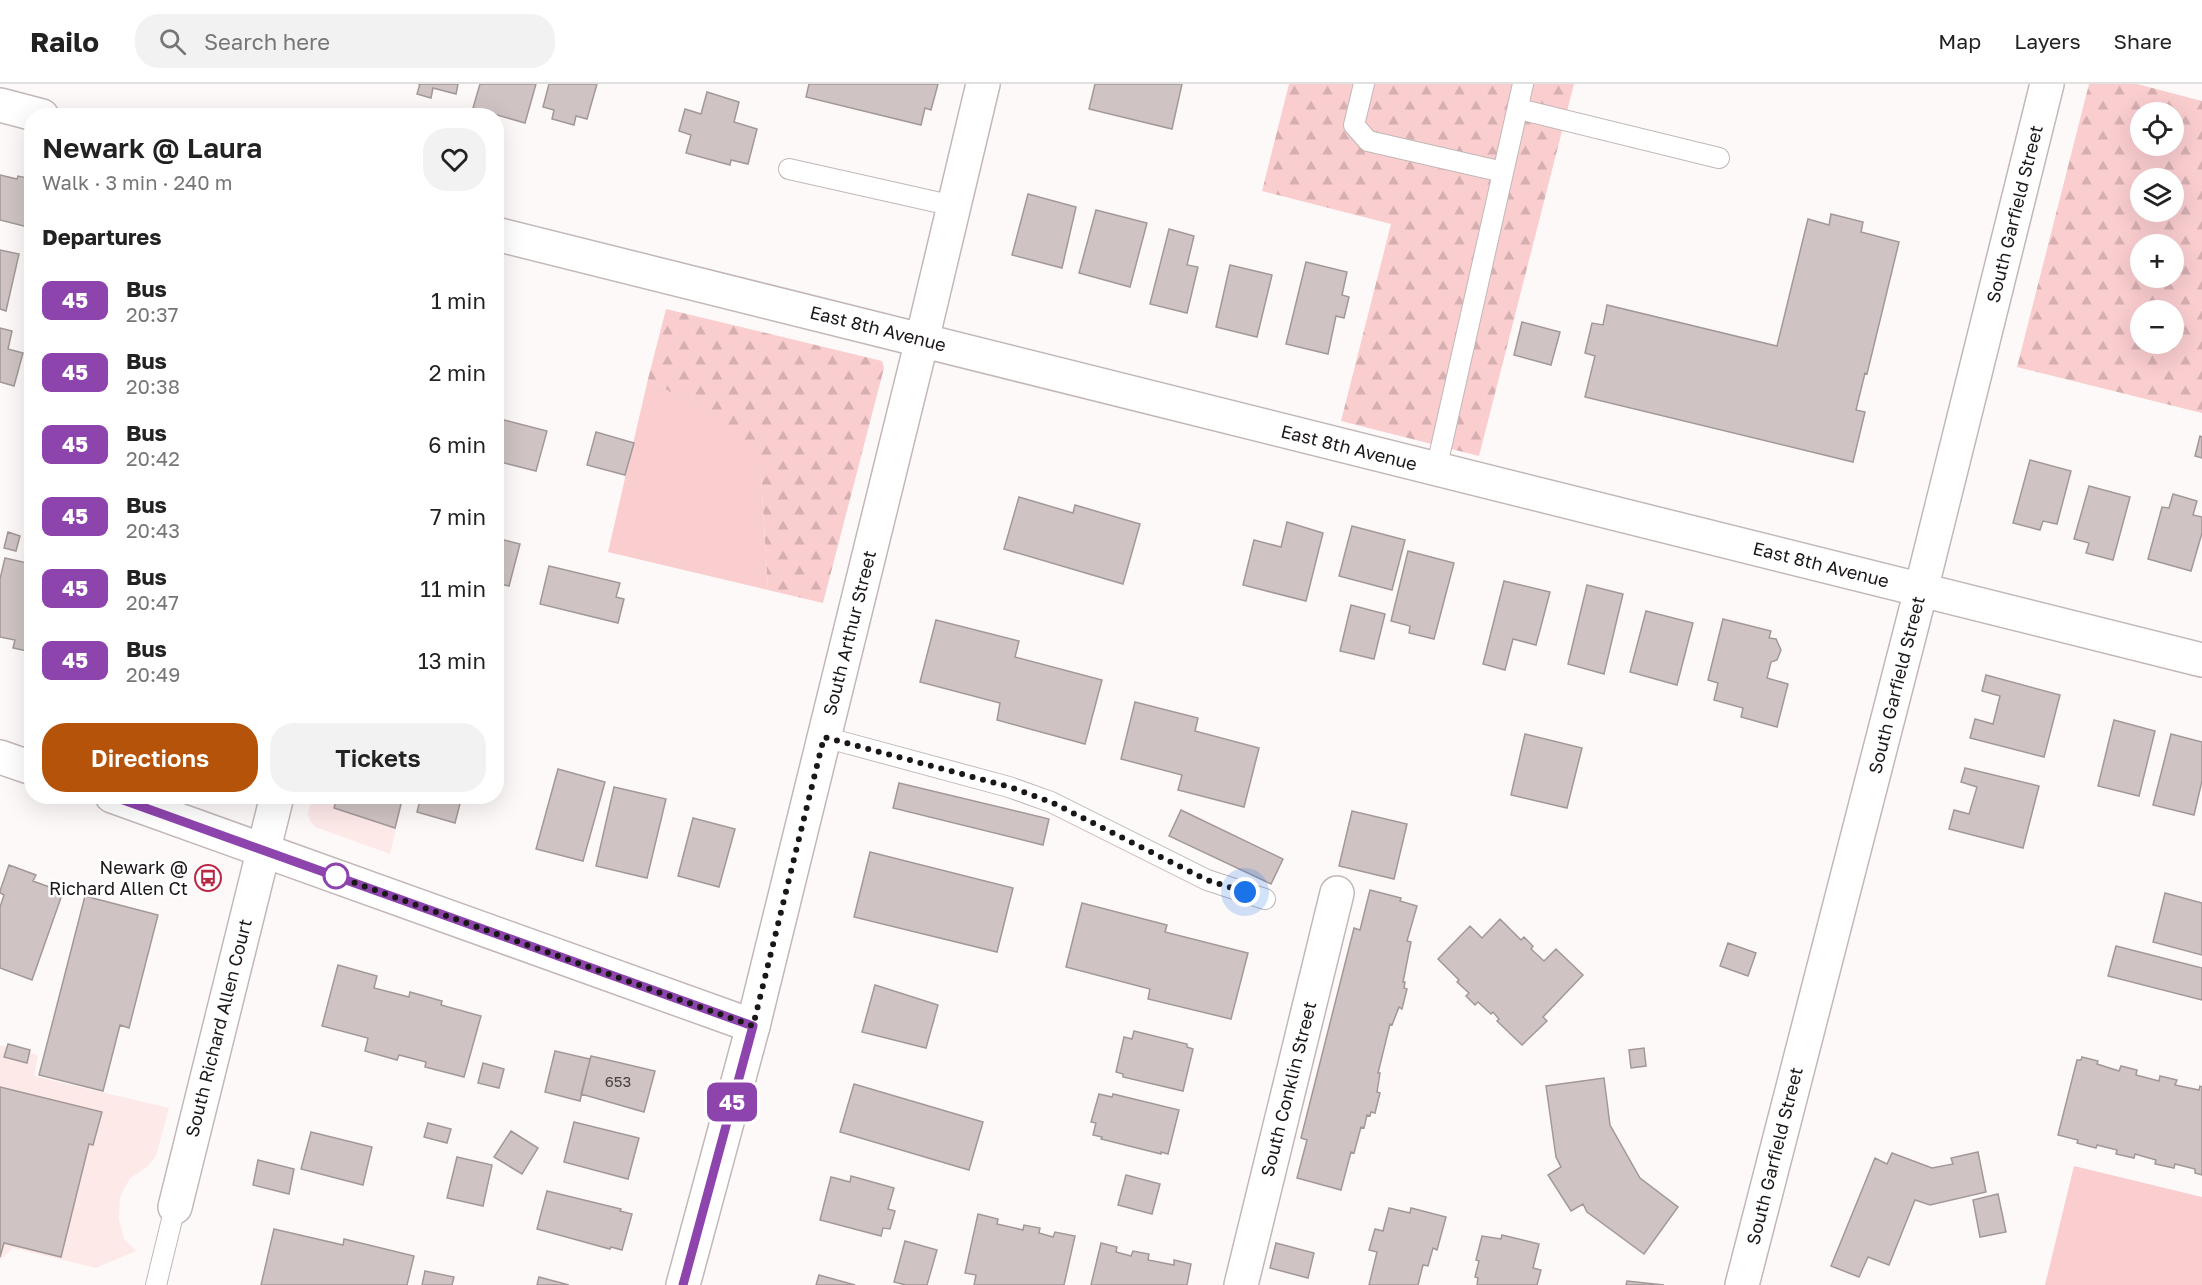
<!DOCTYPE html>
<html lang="en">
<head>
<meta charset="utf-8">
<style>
  body { margin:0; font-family:"Golos Text",sans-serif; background:#f2f2f2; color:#222; height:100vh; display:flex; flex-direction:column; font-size:22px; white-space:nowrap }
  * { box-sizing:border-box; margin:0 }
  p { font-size:20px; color:#767676 }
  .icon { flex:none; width:33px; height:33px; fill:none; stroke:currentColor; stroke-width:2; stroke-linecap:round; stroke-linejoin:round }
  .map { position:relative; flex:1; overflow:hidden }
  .details { position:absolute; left:24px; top:24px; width:480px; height:696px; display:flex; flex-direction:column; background:#fff; border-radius:24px; box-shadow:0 6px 24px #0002 }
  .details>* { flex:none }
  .badge { padding:0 12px; border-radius:9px; font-size:21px; line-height:39px }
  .tools { position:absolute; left:2130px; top:18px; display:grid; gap:12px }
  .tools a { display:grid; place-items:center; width:54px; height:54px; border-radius:50%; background:#fff; box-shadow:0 6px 24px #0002; font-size:30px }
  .you { position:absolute; width:30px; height:30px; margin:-15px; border:4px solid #fff; border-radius:50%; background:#1a73e8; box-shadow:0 0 0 9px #1a73e833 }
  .map>.badge { position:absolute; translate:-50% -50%; box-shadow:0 0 0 3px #fff }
  h2 { padding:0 18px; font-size:22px; line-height:54px }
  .round { display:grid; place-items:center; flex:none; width:63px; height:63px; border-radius:24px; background:#f2f2f2 }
  .overview { display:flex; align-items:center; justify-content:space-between; height:102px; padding:0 18px }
  h1 { font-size:28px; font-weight:600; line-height:45px }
  .action { display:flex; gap:12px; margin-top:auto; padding:12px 18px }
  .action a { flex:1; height:69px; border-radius:24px; background:#b45309; color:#fff; font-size:24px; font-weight:600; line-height:69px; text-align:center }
  .action a+a { background:#f2f2f2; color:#222 }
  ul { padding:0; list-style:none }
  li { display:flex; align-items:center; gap:18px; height:72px; padding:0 18px }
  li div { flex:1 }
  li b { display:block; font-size:22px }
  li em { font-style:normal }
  li .badge { min-width:66px; font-weight:700; text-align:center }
  header { display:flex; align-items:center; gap:36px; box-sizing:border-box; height:84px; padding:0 30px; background:#fff; border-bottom:2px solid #e0e0e0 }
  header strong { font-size:28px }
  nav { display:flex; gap:33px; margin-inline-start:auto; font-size:21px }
  .search { width:420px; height:54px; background:#f2f2f2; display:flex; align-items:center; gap:15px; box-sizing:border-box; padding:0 21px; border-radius:24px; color:#767676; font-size:22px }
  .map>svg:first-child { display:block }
  .built { fill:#fee9e9 }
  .grass { fill:#facdcf }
  .forest { fill:url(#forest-firs); fill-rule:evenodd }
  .building { fill:#cfc3c3; stroke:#a39898; stroke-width:1.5 }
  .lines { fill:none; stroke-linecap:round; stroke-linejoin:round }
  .lane-casing { stroke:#c3b7b7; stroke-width:22 }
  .street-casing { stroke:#c3b7b7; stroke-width:36 }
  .secondary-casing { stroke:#c3b7b7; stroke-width:36 }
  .lane { stroke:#fff; stroke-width:20 }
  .street { stroke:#fff; stroke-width:33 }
  .secondary { stroke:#fff; stroke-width:33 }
  .line-casing { stroke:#fff; stroke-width:14 }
  .line { stroke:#8e44ad; stroke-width:9 }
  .walk { stroke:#1b1717; stroke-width:6; stroke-dasharray:0 10.8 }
  .stop-dot { fill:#fff; stroke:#8e44ad; stroke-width:3 }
  .labels { text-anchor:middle; stroke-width:5; stroke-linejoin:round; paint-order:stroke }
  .number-label { font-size:15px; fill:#484242 }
  .street-label { font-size:18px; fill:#1b1717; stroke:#fff }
  .poi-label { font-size:18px; fill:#1b1717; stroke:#fff; text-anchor:end }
</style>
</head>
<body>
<header>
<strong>Railo</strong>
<div class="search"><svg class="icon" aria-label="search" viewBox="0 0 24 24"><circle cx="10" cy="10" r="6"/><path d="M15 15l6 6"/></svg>Search here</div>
<nav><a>Map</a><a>Layers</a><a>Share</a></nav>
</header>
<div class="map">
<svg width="2202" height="1201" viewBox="0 0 2202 1201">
  <defs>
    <pattern id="forest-firs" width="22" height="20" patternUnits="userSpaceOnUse" patternTransform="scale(1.5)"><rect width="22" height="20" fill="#facdcf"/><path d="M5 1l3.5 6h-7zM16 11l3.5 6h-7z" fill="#d6afb1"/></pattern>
  </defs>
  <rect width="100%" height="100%" fill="#fef9f9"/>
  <path class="built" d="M312 713H404L390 770 315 743 310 737 308 730Z
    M0 961 38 971 34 992 169 1024 156 1072 147 1083 130 1094 120 1113 119 1135 124 1155 136 1167 96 1184 13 1164 0 1176Z"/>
  <path class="grass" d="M648 295 727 340 761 392 768 506 608 468Z
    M2074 1082 2202 1113V1201H2045Z"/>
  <path class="forest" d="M1289 0H1574L1479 372 1341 337 1391 140 1262 107Z
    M2089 0H2137L2202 17V329L2017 283ZM2140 28H2174V62H2140ZM2140 94H2174V128H2140ZM2140 160H2174V194H2140ZM2140 226H2174V260H2140Z
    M666 225 882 277 884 284 823 519 768 506 761 392 726 340 648 295Z"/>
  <path class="building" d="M418 0H458L456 10 433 4 431 14 417 10 420 0Z
    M480 0H536L525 39 473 24Z
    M549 0H597L587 35 576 32 574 41 552 35 554 26 543 23Z
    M809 0H938L931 26 925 24 921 41 806 13Z
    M1095 0H1182L1172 45 1089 25Z
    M707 8 739 18 734 38 757 45 748 80 731 76 730 81 686 69 691 51 679 47 685 25 701 30Z
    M0 91 17 95 18 92 32 95V144L0 136Z
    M1028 110 1076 123 1062 184 1012 171Z
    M1096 126 1147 139 1130 203 1079 189Z
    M1831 130 1863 138 1861 148 1899 158 1867 290 1865 289 1856 326 1865 328 1853 378 1585 313 1595 272 1585 269 1592 239 1603 241 1607 221 1777 262 1808 135 1829 141Z
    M1169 145 1194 152 1187 181 1198 183 1187 229 1150 220Z
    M0 166 19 170 6 227 0 225Z
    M1306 178 1347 188 1342 211 1349 213 1344 234 1336 232 1328 270 1286 260Z
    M1230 181 1272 191 1257 253 1216 243Z
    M1522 238 1560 248 1551 281 1514 271Z
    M0 244 12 247 8 265 23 269 14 302 0 298Z
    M496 334 547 347 536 387 496 377Z
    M596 348 634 359 625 391 587 381Z
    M2200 352 2202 353V374L2195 372Z
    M2030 376 2071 387 2057 440 2043 437 2040 446 2013 439Z
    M2089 402 2130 413 2113 476 2086 469 2089 459 2074 455Z
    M2173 410 2197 417 2193 431 2202 433V449L2191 487 2148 475 2162 423 2169 424Z
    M1019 413 1073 429 1075 421 1140 440 1123 500 1004 465Z
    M1287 438 1323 449 1306 517 1243 501 1254 456 1281 463Z
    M1352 442 1405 456 1392 506 1339 492Z
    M8 448 20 452 16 467 4 464Z
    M496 454 520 460 509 502 496 499Z
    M1408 467 1454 479 1434 555 1409 549 1410 542 1391 537Z
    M5 474 32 480V568L13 564 15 556 0 553V495Z
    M549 482 620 499 616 513 624 515 618 539 540 520Z
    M1504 497 1550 508 1536 561 1513 555 1505 586 1483 580Z
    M1587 501 1623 510 1604 590 1568 580Z
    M1351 521 1385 530 1374 575 1340 567Z
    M1646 527 1693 539 1677 601 1630 588Z
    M496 534 501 535 496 553Z
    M1723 535 1771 547 1769 554 1776 555 1781 566 1777 576 1771 578 1767 594 1788 600 1777 643 1741 633 1743 624 1714 616 1718 599 1708 596Z
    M936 536 1019 557 1015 573 1102 596 1085 660 997 636 1000 619 920 598Z
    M1986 591 2060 611 2044 673 1970 654 1975 635 1993 640 2000 612 1982 607Z
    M1135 618 1198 634 1195 647 1259 664 1244 723 1178 706 1182 691 1121 675Z
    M2114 636 2155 647 2139 712 2098 702Z
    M1525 650 1582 664 1567 724 1511 711Z
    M2171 650 2202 658V697L2194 731 2153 721Z
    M1965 684 2039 702 2023 764 1949 745 1954 726 1969 730 1977 703 1961 698Z
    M558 685 605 698 583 777 536 765Z
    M899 699 1049 735 1043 761 893 724Z
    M614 703 666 715 647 794 596 782Z
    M337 712H403L395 744 334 724Z
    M421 712H462L455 739 417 728Z
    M1181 726 1283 775 1271 800 1169 752Z
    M1352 727 1407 740 1394 795 1339 782Z
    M693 734 735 745 719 803 678 792Z
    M870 768 1013 804 997 868 854 833Z
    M9 781 36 791 33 797 63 808 32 896 0 884V823L4 811 0 809V807Z
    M1370 806 1401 814 1400 817 1417 822 1407 857 1411 858 1403 898H1405L1404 904 1407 905 1402 925 1399 923 1392 941 1390 940 1378 989H1380L1377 1008 1380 1009 1375 1029 1371 1028 1370 1032 1367 1031 1364 1044 1361 1043 1354 1069 1351 1068 1341 1106 1297 1094 1307 1056 1301 1054 1354 844 1360 846Z
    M2165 809 2202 819V871L2153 858Z
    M85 812 158 831 129 944 120 941 103 1007 39 991Z
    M1082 819 1167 841 1165 848 1248 869 1231 935 1148 915 1150 905 1066 883Z
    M1500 835 1521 856 1524 853 1533 862 1531 865 1544 877 1556 865 1583 891 1543 933 1547 937 1522 961 1497 937 1499 935 1493 928 1491 930 1478 918 1475 921 1466 912 1469 909 1457 898 1459 896 1438 875 1470 842 1482 854Z
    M1728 859 1756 869 1748 892 1720 882Z
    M2116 862 2202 884V916L2108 892Z
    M338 881 377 892 374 904 409 913 410 908 442 917 441 921 481 932 464 993 425 983 426 978 399 971 397 976 365 967 368 954 322 942Z
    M875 901 938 921 926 964 862 948Z
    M1134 947 1187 960V963L1193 965 1183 1007 1123 993V990L1116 988 1124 953 1132 955Z
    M8 960 30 966 27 979 4 973Z
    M1644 964 1646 982 1631 984 1629 966Z
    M555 967 590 975 580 1017 545 1008Z
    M591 972 655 987 644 1028 581 1010Z
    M2082 973 2098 977 2097 980 2119 987 2121 982 2137 986 2136 991 2159 997 2160 992 2177 996 2175 1001 2199 1006 2200 1002 2202 1003V1091L2195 1089V1085L2175 1080 2174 1084 2155 1080 2156 1076 2135 1070 2134 1074 2116 1070 2117 1066 2097 1061 2096 1064 2077 1059 2078 1056 2058 1051 2077 976H2081Z
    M483 979 504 985 499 1004 478 999Z
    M1604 994 1610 1041 1640 1094 1678 1123 1644 1170 1587 1128 1583 1120 1571 1127 1548 1091 1561 1083 1556 1073 1546 1002Z
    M854 1000 983 1038 969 1086 840 1048Z
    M0 1003 102 1028 93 1061 89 1060 61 1173 4 1159 0 1173Z
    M1099 1010 1112 1013 1113 1010 1179 1026 1168 1070 1161 1068V1070L1101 1055 1102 1053 1093 1051 1096 1039 1091 1038Z
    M574 1038 639 1054 628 1095 564 1078Z
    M428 1039 451 1045 447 1059 424 1053Z
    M511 1047 538 1064 522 1090 494 1073Z
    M311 1048 372 1063 363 1101 301 1085Z
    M1978 1068 1986 1108 1930 1121 1915 1116 1889 1181 1868 1173 1859 1193 1831 1182 1875 1074 1887 1080 1892 1069 1932 1084 1953 1080 1951 1074Z
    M457 1073 492 1081 483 1122 447 1114Z
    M258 1076 294 1085 289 1110 253 1101Z
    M1126 1091 1160 1100 1152 1130 1118 1121Z
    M851 1092 894 1104 888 1125 895 1127 890 1145 883 1144 881 1152 820 1136 831 1093 850 1098Z
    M547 1107 621 1125 620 1127 632 1130 622 1166 611 1163 610 1165 537 1145Z
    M1998 1110 2006 1148 1980 1153 1973 1116Z
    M1389 1124 1410 1129 1411 1124 1446 1133 1437 1166 1433 1164 1428 1182 1423 1181 1418 1201H1369L1377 1168 1369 1166 1375 1145 1383 1147Z
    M978 1130 998 1135 997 1140 1023 1146 1024 1141 1040 1144 1039 1149 1053 1153 1055 1148 1075 1152 1064 1201H974L976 1191 965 1189Z
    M274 1145 343 1161 344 1155 414 1172 407 1201H261Z
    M1502 1151 1539 1160 1533 1184 1541 1186 1537 1201H1477L1478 1194 1475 1193 1479 1177 1476 1176 1482 1152 1501 1155Z
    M905 1157 937 1166 927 1201H906L894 1198Z
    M1101 1159 1117 1163 1116 1168 1131 1172 1133 1167 1149 1170 1148 1176 1174 1181V1176L1191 1180 1187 1201H1091Z
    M1276 1159 1314 1169 1308 1194 1270 1184Z
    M425 1187 454 1193 452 1201H422Z
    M819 1191 855 1201H816Z
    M539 1193 569 1201H537Z
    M1627 1197 1664 1201H1626Z"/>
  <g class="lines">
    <defs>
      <path id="lane" d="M1364 0 1354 41 1368 57 1503 88
        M1519 25 1719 74
        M789 85 954 122
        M1436 386 1523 0
        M824 653 1009 703 1051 718 1207 796 1265 815
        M156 1201 175 1123"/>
      <path id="street" d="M0 21 42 32
        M496 150 2202 576
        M753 942 922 256 983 0
        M175 1123 277 712
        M1241 1201 1337 809
        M1742 1201 1921 506 2047 0"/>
      <path id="secondary" d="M0 673 32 684
        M112 712 753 942 683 1201"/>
    </defs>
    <use href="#lane" class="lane-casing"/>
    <use href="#street" class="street-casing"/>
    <use href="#secondary" class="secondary-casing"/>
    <use href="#lane" class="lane"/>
    <use href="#street" class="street"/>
    <use href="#secondary" class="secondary"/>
  </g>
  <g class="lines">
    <defs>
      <path id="line" d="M112 712 753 942 683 1201"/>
    </defs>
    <use href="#line" class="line-casing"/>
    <use href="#line" class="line"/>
    <path class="walk" d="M336 792 330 790 753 942 824 653 1010 703 1051 718 1207 796 1245 808"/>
  </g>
  <defs>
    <symbol id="bus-ring" viewBox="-11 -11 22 22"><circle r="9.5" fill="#fff" stroke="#b92744" stroke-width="1.5"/><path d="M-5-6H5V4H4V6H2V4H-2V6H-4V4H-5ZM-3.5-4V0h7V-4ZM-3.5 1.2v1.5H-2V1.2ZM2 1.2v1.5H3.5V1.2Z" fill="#b92744"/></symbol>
  </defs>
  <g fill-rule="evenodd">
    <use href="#bus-ring" x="193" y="779" width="30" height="30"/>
  </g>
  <circle class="stop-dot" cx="336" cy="792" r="12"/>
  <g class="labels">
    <g class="number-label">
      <text x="618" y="1003">653</text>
    </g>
    <g class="street-label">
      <text transform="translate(2015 130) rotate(-76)" y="6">South Garfield Street</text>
      <text transform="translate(878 245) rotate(14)" y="6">East 8th Avenue</text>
      <text transform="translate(1349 364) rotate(14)" y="6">East 8th Avenue</text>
      <text transform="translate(1821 481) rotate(14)" y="6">East 8th Avenue</text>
      <text transform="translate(850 549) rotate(-76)" y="6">South Arthur Street</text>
      <text transform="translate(1897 601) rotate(-76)" y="6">South Garfield Street</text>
      <text transform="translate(219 944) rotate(-76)" y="6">South Richard Allen Court</text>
      <text transform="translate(1289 1005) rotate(-76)" y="6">South Conklin Street</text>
      <text transform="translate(1775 1072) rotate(-76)" y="6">South Garfield Street</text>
    </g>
    <g class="poi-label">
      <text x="188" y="790">Newark @<tspan x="188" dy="21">Richard Allen Ct</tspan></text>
    </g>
  </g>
</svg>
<div class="tools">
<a><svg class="icon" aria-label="locate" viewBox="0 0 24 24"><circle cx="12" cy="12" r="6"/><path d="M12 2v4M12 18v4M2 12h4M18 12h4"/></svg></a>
<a><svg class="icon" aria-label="layers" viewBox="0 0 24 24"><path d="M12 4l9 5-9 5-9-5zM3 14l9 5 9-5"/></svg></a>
<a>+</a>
<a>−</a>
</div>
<div class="you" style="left:1245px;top:808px"></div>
<b class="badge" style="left:732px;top:1018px;background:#8e44ad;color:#fff">45</b>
<section class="details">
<div class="overview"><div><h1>Newark @ Laura</h1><p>Walk · 3 min · 240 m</p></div><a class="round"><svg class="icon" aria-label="heart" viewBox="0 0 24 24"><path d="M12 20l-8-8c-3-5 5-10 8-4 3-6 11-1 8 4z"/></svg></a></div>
<h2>Departures</h2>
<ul>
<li><span class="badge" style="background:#8e44ad;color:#fff">45</span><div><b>Bus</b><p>20:37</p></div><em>1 min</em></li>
<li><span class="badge" style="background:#8e44ad;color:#fff">45</span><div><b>Bus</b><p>20:38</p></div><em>2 min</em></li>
<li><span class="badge" style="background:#8e44ad;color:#fff">45</span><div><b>Bus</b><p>20:42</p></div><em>6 min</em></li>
<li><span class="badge" style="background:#8e44ad;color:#fff">45</span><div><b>Bus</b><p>20:43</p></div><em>7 min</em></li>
<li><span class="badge" style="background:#8e44ad;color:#fff">45</span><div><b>Bus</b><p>20:47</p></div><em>11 min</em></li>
<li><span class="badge" style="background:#8e44ad;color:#fff">45</span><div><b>Bus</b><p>20:49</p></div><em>13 min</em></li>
</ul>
<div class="action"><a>Directions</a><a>Tickets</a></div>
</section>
</div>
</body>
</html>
